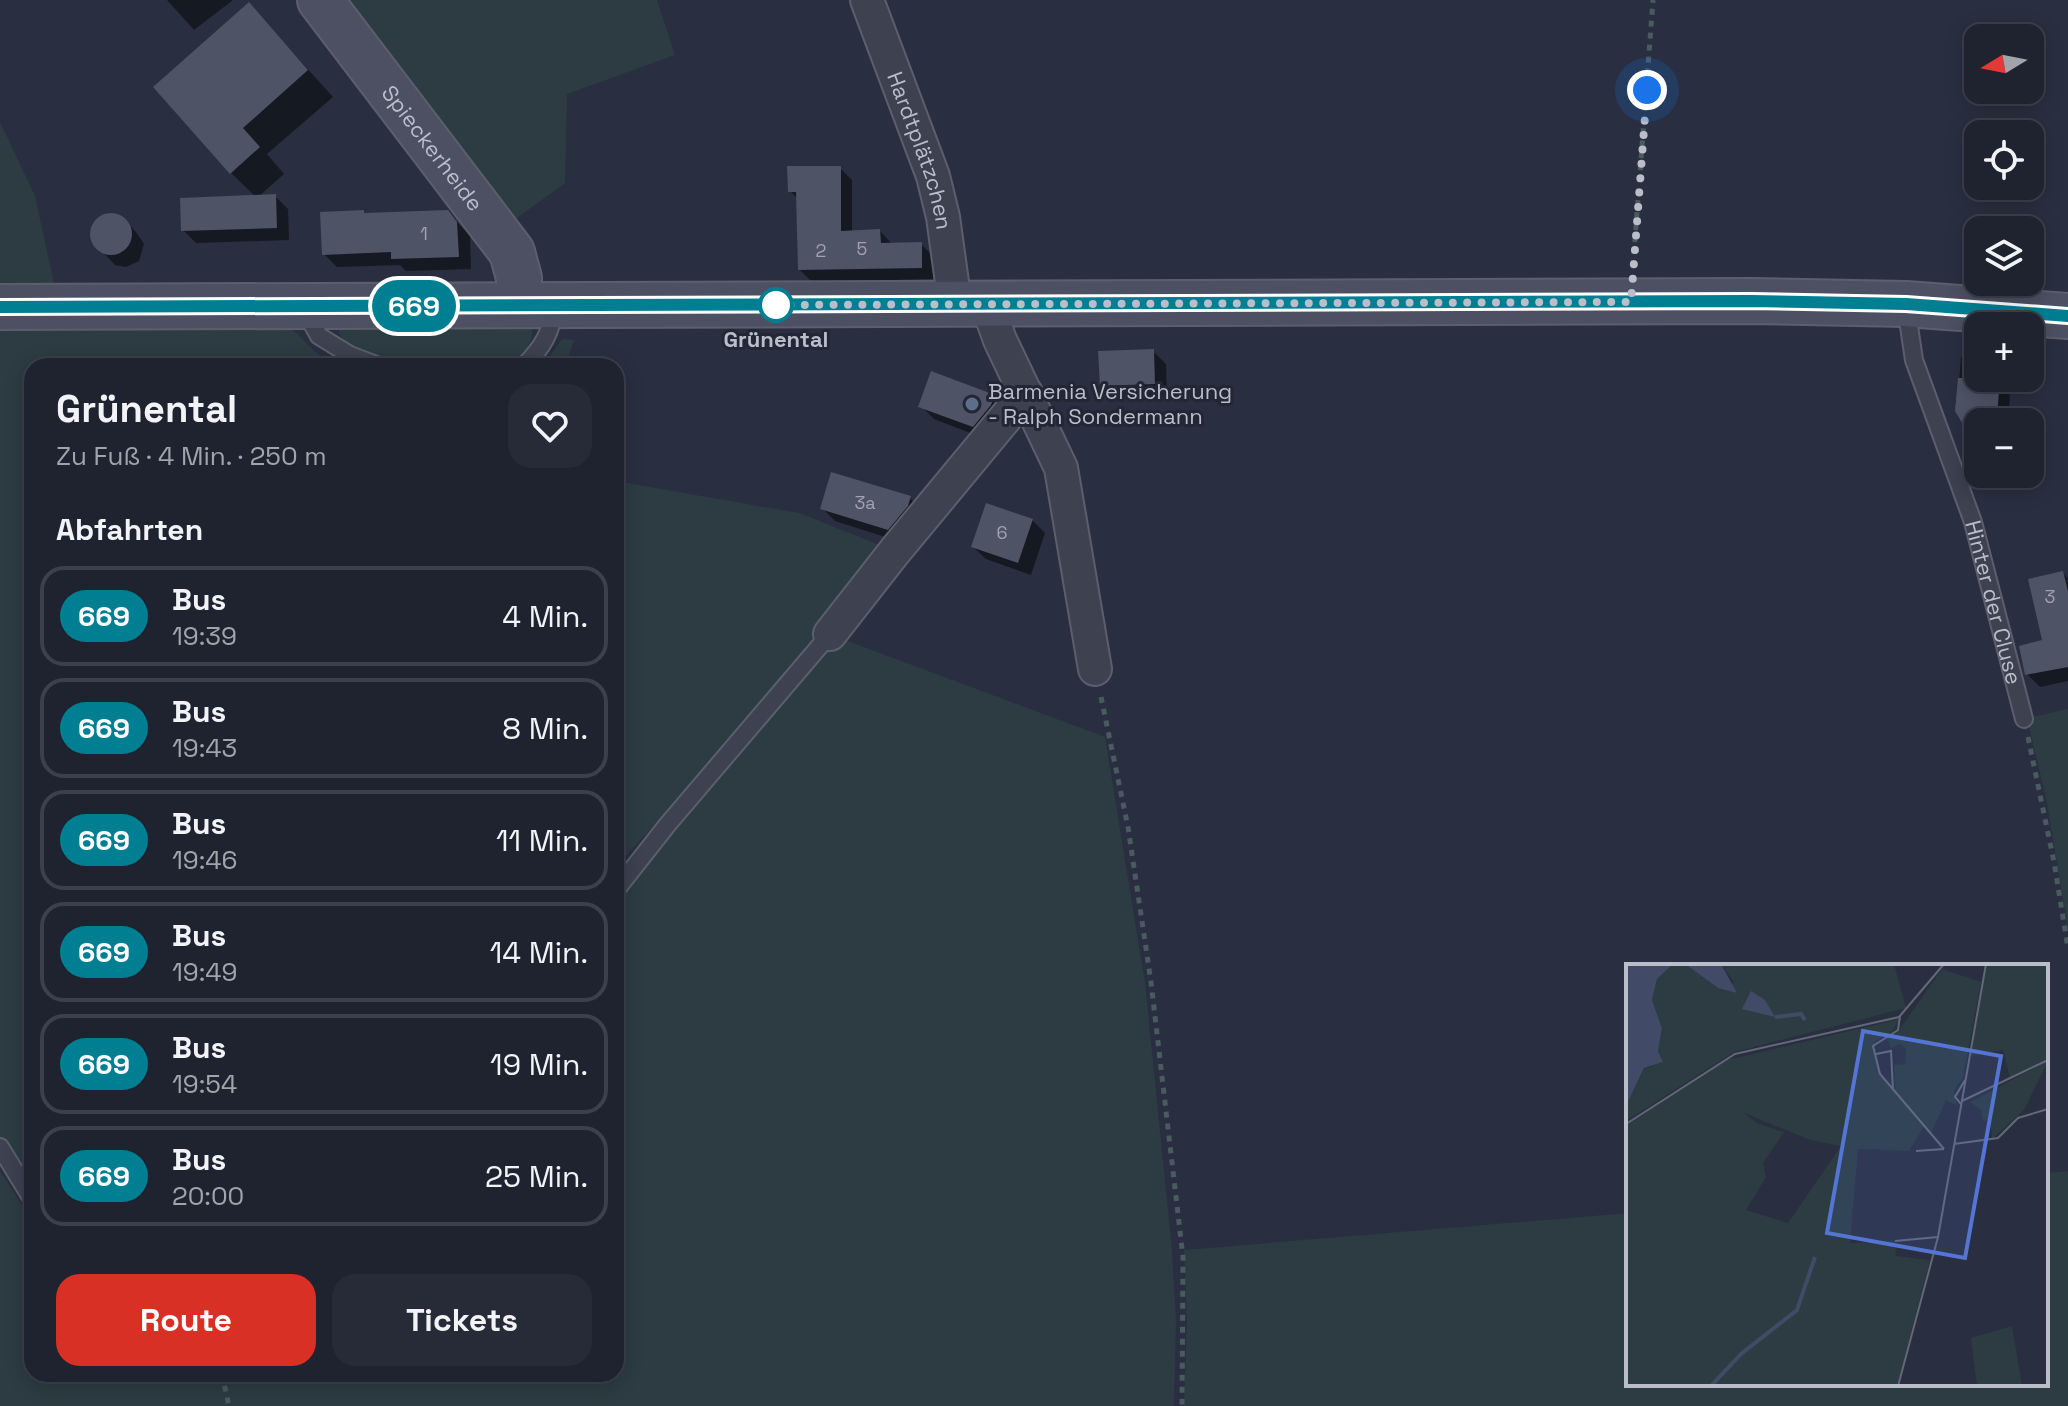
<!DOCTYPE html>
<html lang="de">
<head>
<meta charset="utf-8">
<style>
  body { margin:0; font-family:"Space Grotesk",sans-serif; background:#272b38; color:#f1f3f6; height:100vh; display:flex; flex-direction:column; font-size:30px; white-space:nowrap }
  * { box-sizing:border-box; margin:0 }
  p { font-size:26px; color:#a1a4ab }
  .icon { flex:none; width:44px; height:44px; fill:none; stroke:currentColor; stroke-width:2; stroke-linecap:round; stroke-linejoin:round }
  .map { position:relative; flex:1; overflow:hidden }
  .drawer { position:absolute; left:24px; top:358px; width:600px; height:1024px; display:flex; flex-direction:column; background:#1f2330; border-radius:24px; box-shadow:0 4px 20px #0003,0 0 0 2px #3c404c }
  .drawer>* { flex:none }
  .badge { padding:0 16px; border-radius:26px; font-size:28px; line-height:52px }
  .needle { width:52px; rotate:260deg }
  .fabs { position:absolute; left:1964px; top:24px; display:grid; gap:16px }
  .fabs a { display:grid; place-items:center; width:80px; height:80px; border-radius:16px; background:#1f2330; box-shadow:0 4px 20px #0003,0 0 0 2px #3c404c; font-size:40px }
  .you { position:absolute; width:40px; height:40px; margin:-20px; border:6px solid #fff; border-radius:50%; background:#1a73e8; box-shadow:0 0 0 12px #1a73e833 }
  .map>.badge { position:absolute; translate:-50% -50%; box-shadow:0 0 0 4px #fff }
  h2 { padding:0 32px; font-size:30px; line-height:72px }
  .round { display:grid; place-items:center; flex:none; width:84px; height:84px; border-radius:24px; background:#272b38 }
  .headline { display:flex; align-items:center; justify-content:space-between; height:136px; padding:0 32px }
  h1 { font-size:38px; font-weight:700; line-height:60px }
  .cta { display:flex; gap:16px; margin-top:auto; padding:16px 32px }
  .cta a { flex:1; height:92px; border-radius:24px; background:#d93025; color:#fff; font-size:32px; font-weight:700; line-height:92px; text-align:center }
  .cta a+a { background:#272b38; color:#f1f3f6 }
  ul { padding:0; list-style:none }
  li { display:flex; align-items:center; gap:24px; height:100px; margin:0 16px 12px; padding:0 16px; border:4px solid #3c404c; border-radius:24px }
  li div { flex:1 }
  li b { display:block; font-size:30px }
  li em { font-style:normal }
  li .badge { min-width:88px; font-weight:700; text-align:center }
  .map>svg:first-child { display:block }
  .green { fill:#2c3c42 }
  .shadow { fill:#0007 }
  .building { fill:#4e5366 }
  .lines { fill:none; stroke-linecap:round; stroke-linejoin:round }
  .lane-casing { stroke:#5b5f6d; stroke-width:20 }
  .street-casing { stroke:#5b5f6d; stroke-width:36 }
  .secondary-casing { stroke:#5b5f6d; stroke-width:48 }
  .path { stroke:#4b5960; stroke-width:5; stroke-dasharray:6 6; stroke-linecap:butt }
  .lane { stroke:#3d4150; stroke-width:16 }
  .street { stroke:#3d4150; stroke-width:32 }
  .secondary { stroke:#4c5062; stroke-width:44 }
  .line-casing { stroke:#fff; stroke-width:18 }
  .line { stroke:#007e92; stroke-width:12 }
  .walk { stroke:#babdca; stroke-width:8; stroke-dasharray:0 14.4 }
  .stop-dot { fill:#fff; stroke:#007e92; stroke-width:4 }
  .service-dot { fill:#5c6f8a; stroke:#222635; stroke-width:3 }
  .labels { text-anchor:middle; stroke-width:6; stroke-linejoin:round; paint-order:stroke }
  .number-label { font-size:18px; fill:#9fa2b1 }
  .street-label { font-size:22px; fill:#babdca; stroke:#222635 }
  .stop-label { font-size:22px; font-weight:bold; fill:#babdca; stroke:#222635 }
  .poi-label { font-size:22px; fill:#babdca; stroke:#222635; text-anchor:start }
  .inset-river { fill:none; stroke:#414a67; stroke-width:4 }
  .inset-road { fill:none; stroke:#636877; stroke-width:2 }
  .view { fill:#5475d3; fill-opacity:0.15; stroke:#5475d3; stroke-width:4 }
  .inset-edge { fill:none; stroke:#babdca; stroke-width:4 }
</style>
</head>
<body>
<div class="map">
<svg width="2068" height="1406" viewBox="0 0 2068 1406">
  <rect width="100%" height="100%" fill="#292f40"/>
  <path class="green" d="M341 0H657L675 55 567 94 565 183 510 223Z
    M0 122 35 196 56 293 0 292Z
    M339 321 531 322C535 341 527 352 514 365 482 370 352 369 340 334 338 330 339 325 339 321Z
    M0 327 291 328 330 366H32V1159L18 1169 0 1141Z
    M562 339 574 340 565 366H543Z
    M616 481 799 513 894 551 770 698 616 867Z
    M837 637 1105 737 1145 983 1172 1251 1176 1320 1174 1406H0V1171L32 1220V1374H616V899L674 826Z
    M2068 709V929L2047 803 2027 718Z
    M2068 1171V1406H1184L1187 1321 1184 1250 1628 1213V1384H2046V1173Z"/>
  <path class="shadow" d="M167 0H233L194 30Z
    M249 4 333 97 267 154 284 174 258 197 275 196 288 209 289 240 196 243 183 230 256 197 231 173Z
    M840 168 852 180V232L880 231 891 243 921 244 933 256V279L812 282 800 270 799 200 790 191Z
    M363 212 367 215 448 212 470 236 471 269 406 271 400 265 337 267 324 254Z
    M111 214 123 218 136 232 144 244 139 261 126 267 115 265 93 242 91 236 95 222Z
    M1153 351 1166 364 1167 396 1115 398 1102 385Z
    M1961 357 1978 358V378H2011L2008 422H1978V454H1974L1963 442 1964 421 1957 411Z
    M994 397 1007 410 986 439 934 419 921 406Z
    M910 498 922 511 901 542 835 521 822 508Z
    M1032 520 1045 533 1031 575 986 559 973 547Z
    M2063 573 2068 579V681L2040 687 2027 674 2044 642Z"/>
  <path class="building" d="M249 2 308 70 243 128 260 147 230 174 153 87Z
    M787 166H841V231L880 229 881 243 922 242V268L798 270 796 192H788Z
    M276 194 277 228 181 231 180 198Z
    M364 210V213L448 210 457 222 459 257 391 259V252L322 255 320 212Z
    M90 234a21 21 0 1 1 42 0a21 21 0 1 1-42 0Z
    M1154 349 1155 384 1100 386 1098 351Z
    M931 371 995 395 991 405 973 427 918 407Z
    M1958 378H2000L1997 417 1978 416V450L1955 411Z
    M831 472 911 496 908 506 888 530 820 509Z
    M986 503 1033 519 1018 563 971 547Z
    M2063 571 2068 591V667L2025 675 2019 646 2042 640 2028 579Z"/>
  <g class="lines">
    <defs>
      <g id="lane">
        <path id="s1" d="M1906 306 1914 360 1973 522 2024 719"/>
        <path d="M305 311 319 336 350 355 379 366"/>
        <path d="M524 366C542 348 553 331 554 305"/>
        <path d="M616 890 668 824 830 634"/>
        <path d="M0 1147 32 1199"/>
      </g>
      <g id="street">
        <path id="s2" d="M867 0 933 176 943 217 955 304"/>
        <path d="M987 304 1000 340 1061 468 1095 669"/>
        <path d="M830 634 895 551 1026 393"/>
      </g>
      <g id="secondary">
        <path id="s3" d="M320 0 512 252 519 278V305"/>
        <path d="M0 307 1751 301 1906 304 2068 316"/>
      </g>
    </defs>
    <use href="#lane" class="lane-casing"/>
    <use href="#street" class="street-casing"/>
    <use href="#secondary" class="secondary-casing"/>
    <path class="path" d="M1633 266 1653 0
      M1101 697 1128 827 1151 982 1183 1257 1182 1406
      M2028 737 2054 862 2068 948
      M222 1374 229 1406"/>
    <use href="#lane" class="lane"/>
    <use href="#street" class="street"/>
    <use href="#secondary" class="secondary"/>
  </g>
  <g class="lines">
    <defs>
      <path id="line" d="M0 307 1751 301 1906 304 2068 316"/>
    </defs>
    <use href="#line" class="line-casing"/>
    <use href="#line" class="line"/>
    <path class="walk" d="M776 305 1631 302 1647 90"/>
  </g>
  <circle class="stop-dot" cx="776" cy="305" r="16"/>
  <circle class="service-dot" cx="972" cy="404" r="8"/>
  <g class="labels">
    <g class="number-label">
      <text x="424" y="240">1</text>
      <text x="862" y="255">5</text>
      <text x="821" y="257">2</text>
      <text x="865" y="509">3a</text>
      <text x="1002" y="539">6</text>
      <text x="2050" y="603">3</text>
    </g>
    <g class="street-label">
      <text dy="8" stroke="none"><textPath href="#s3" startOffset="186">Spieckerheide</textPath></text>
      <text dy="8" stroke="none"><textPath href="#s2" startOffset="160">Hardtplätzchen</textPath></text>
      <text dy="8" stroke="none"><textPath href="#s1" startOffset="310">Hinter der Cluse</textPath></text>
    </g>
    <g class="stop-label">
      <text x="776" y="347">Grünental</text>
    </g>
    <g class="poi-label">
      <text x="988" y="399">Barmenia Versicherung<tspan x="988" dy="25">- Ralph Sondermann</tspan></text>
    </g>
  </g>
  <g transform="translate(1626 964)">
    <rect width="422" height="422" fill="#292f40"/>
    <path d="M47 0H59L92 24 108 18 95 0H268L280 44 108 88 0 157V142L18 105 37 98 32 87 36 64 26 36 31 15ZM372 0H422V95L384 114 377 86 345 92 360 3ZM316 5 355 18 337 114 328 126 331 142 320 136 305 169 298 162 283 187 232 185 224 279 269 277 270 292 304 296 271 422H0V161L101 96 274 55 264 70 248 78 254 110 269 127 268 101 279 100 280 85 274 80 265 84 260 73 274 65ZM116 148 184 176 215 182 162 259 120 246 140 213 137 199 158 168 133 160ZM422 97 398 146 366 175 364 156 357 157 355 146 344 138ZM386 362 396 422H351L345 374Z" fill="#2c3c42" fill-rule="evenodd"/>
    <path d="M0 0H47L31 15 26 36 36 64 32 87 37 98 18 104 0 142ZM59 0H95L111 29 92 24ZM125 27 139 36 149 53 116 45Z" fill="#414a67"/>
    <path class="inset-river" d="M149 53 175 50 179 56M85 422 115 390 171 346 189 293"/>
    <path class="inset-road" d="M274 52 272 66 247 82 254 110 318 185M250 90 265 87 267 126M336 137 422 96M335 140 329 133 339 116M0 160 109 90 273 53 318 0M328 180 372 174 392 154 422 145M290 187 318 185M269 277 312 273M272 422 312 273 360 0"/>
    <path class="view" d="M237 67 375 92 339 294 201 269Z"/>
    <rect width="422" height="422" class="inset-edge"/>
  </g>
</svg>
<div class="fabs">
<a><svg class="needle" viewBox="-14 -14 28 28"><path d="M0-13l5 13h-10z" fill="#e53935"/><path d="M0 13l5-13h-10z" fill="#a1a4ab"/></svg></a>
<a><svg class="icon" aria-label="locate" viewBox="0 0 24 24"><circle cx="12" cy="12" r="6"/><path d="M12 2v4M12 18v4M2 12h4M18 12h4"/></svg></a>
<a><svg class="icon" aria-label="layers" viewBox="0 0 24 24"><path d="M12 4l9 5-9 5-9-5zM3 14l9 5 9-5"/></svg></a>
<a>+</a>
<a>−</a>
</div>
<div class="you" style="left:1647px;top:90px"></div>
<b class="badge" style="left:414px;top:306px;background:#007e92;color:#fff">669</b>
<section class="drawer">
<div class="headline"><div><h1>Grünental</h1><p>Zu Fuß · 4 Min. · 250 m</p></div><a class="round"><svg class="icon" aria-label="heart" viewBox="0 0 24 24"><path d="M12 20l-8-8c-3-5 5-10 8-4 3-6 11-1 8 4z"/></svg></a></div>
<h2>Abfahrten</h2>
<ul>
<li><span class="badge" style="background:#007e92;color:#fff">669</span><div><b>Bus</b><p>19:39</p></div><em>4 Min.</em></li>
<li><span class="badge" style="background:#007e92;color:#fff">669</span><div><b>Bus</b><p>19:43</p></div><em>8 Min.</em></li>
<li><span class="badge" style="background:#007e92;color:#fff">669</span><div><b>Bus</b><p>19:46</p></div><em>11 Min.</em></li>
<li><span class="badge" style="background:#007e92;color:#fff">669</span><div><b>Bus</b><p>19:49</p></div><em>14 Min.</em></li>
<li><span class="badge" style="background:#007e92;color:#fff">669</span><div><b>Bus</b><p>19:54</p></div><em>19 Min.</em></li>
<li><span class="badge" style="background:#007e92;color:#fff">669</span><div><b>Bus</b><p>20:00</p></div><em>25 Min.</em></li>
</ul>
<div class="cta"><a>Route</a><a>Tickets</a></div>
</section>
</div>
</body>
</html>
